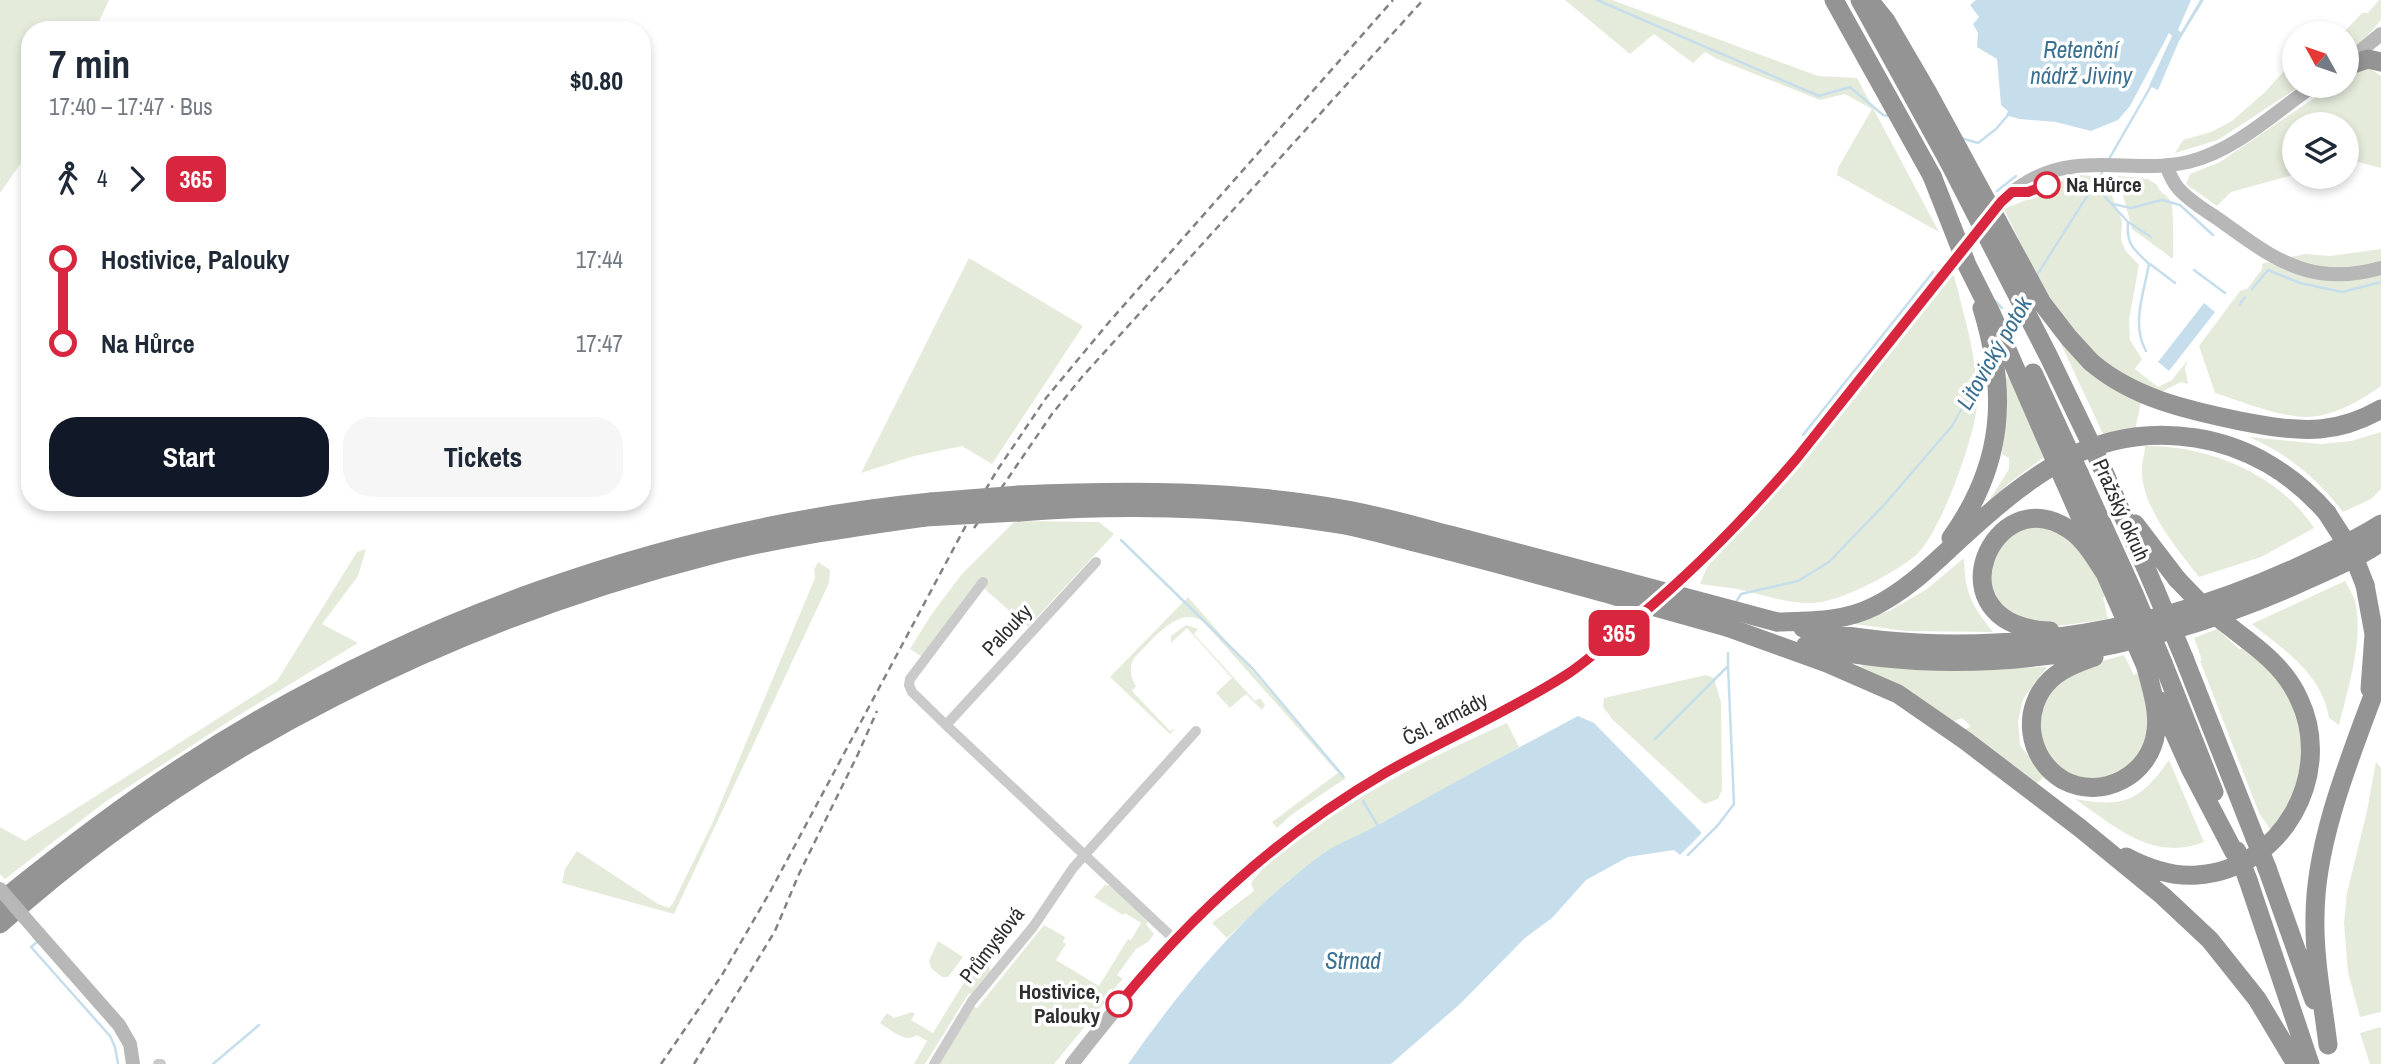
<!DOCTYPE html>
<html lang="en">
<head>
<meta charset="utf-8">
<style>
  body { margin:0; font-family:"Archivo Narrow",sans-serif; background:#f6f6f7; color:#1f2937; height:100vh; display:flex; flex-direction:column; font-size:26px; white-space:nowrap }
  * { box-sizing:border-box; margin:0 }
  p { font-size:23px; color:#747a83 }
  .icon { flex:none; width:38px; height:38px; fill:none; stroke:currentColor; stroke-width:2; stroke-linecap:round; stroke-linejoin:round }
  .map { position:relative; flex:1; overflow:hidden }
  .details { position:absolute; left:21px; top:21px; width:630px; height:490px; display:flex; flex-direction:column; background:#fff; border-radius:28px; box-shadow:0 4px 10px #0003 }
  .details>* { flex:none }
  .badge { padding:0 14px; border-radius:10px; font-size:24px; line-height:46px }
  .needle { width:46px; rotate:310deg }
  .tools { position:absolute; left:2282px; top:21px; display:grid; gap:14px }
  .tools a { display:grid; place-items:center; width:77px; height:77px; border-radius:50%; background:#fff; box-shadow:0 4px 10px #0003; font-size:35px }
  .map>.badge { position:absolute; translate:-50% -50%; box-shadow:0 0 0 4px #fff }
  .legs { display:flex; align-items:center; gap:10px; height:77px; padding:0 28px; font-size:23px }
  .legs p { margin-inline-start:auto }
  .headline { display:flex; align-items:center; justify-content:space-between; height:119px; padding:0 28px }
  h1 { font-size:38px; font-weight:800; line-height:52px }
  .button { display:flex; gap:14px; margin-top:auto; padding:14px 28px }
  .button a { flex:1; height:80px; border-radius:28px; background:#111827; color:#fff; font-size:28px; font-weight:800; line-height:80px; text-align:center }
  .button a+a { background:#f6f6f7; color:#1f2937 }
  ul { padding:0 28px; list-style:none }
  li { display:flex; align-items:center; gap:24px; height:84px; font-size:26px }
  li i { display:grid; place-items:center; width:10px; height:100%; margin:0 9px; background:currentColor }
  li i::after { content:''; width:18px; height:18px; margin:-9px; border:5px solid; border-radius:50%; background:#fff }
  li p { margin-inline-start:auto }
  li:first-child i { background:linear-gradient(#0000 50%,currentColor 0) }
  li:last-child i { background:linear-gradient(currentColor 50%,#0000 0) }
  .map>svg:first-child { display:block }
  .green { fill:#e4ebda }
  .water { fill:#c6deec }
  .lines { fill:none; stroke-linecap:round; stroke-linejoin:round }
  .stream { stroke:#c6deec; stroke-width:2.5 }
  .street { stroke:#cacaca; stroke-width:10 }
  .secondary { stroke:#b7b7b7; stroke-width:14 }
  .highway { stroke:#949494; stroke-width:19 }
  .rail { stroke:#828282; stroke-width:2.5; stroke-dasharray:7 5; stroke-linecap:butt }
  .secondary-bridge { stroke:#b7b7b7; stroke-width:14 }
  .highway-bridge { stroke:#949494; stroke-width:19 }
  .line-1-casing { stroke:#fff; stroke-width:16 }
  .line-1 { stroke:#d7263d; stroke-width:10 }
  .stop-1-dot { fill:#fff; stroke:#d7263d; stroke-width:3.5 }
  .labels { text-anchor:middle; stroke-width:7; stroke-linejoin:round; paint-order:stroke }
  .stop-label { font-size:21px; font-weight:bold; fill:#2d2d2d; stroke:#fff; text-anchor:start }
  .street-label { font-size:21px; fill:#2d2d2d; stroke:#fff }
  .water-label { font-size:23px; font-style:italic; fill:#3a7091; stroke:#fff }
</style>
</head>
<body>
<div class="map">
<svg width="2381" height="1064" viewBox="0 0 2381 1064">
  <rect width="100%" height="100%" fill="#fff"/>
  <path class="green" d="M0 0H109L95 30H30V150L0 193Z
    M1565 0H1612L1818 76 1857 78 1939 232 1837 175 1838 168 1872 109 1845 94 1820 100 1717 59 1705 52 1693 63 1654 34 1630 54Z
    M2379 0H2381V20L2362 42 2347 53V33H2343L2362 13H2368Z
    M2294 60V86H2300L2218 140 2175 153 2183 140 2211 132 2232 121 2265 92Z
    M2369 68 2381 76V168L2347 159V124H2294L2293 175 2231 192 2217 206 2186 184 2190 174 2220 162 2332 86H2347V75Z
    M2068 174 2106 177 2111 175 2108 186 2122 221 2121 239 2125 250 2139 265 2129 320 2130 340 2142 359 2135 369 2158 387 2172 380 2188 360 2185 368 2188 384 2181 382 2159 393C2127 380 2089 356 2068 328 2041 292 2024 249 2004 209L2053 189Z
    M2118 176 2148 179 2157 185C2160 194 2167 194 2171 202 2174 207 2173 252 2173 259L2132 229Z
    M2381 249V386C2360 401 2332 417 2306 417 2275 416 2244 402 2215 393L2199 346 2240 291 2247 289 2262 269V264L2269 262 2276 266 2281 259 2305 254 2330 256Z
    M969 258 1083 326 992 464 962 446 914 456 861 473Z
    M1953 272C1964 315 1978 359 1977 403 1976 435 1940 534 1916 555 1896 572 1847 598 1821 602 1796 607 1762 594 1737 589 1725 587 1712 586 1700 584L1707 567 1796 471Z
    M2061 344 2079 362 2141 402 2135 430 2104 436Z
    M2012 370 2048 454 2009 483 1983 510 2009 469V458L2002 454 2007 413 2006 379Z
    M2381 432V489L2371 499 2343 512C2317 478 2288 454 2249 437L2321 444 2351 441Z
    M2145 446C2208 445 2279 474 2314 528L2261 557 2199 577C2177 549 2140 505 2142 468 2142 461 2145 453 2145 446Z
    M1015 521 1099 522 1114 534 1028 627 979 584 921 656 910 649 931 615 961 575Z
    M2051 525 2088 558 2106 596 2103 598 2108 619 2051 627 2004 612 1986 573 2011 531Z
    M366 549 358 576 322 624 358 643 234 718 105 802 5 879 0 874V827L25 841 277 681 357 552Z
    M1964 558C1965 594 1971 604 1993 632L1906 631 1847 623 1889 611 1927 589Z
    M818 562 830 570 829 583 674 914 562 883 565 869 577 851 658 904 669 908 673 903 712 824 815 578 814 570Z
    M2345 581C2348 587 2353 594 2355 601 2364 638 2348 689 2339 725L2329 718C2322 674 2284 650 2252 624Z
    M1188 597 1346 778 1291 815 1277 828 1272 822 1338 773 1203 621C1177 605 1152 641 1134 658 1129 668 1130 676 1136 686L1132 691 1170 731 1176 728 1170 734 1110 677Z
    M1186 625 1198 629 1194 634 1255 701 1260 698 1265 705 1262 710 1246 694 1230 708 1216 693 1232 678 1187 628 1171 643V636Z
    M2217 629 2239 649 2248 648 2257 656 2288 694 2303 740 2298 787 2272 832 2259 813 2200 661 2202 660 2194 638Z
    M2124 655 2134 675 2138 673 2152 724 2141 758 2106 781 2061 774 2041 751 2040 702 2073 669Z
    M1862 664 1982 669 2047 667 2023 699 2018 721 2020 745 2044 777 2036 784 1963 731 1971 726 1962 718 1954 721 1901 687 1861 667Z
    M1706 675 1714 678 1721 703 1722 790 1718 799 1704 804 1612 719 1603 707 1604 698Z
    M1507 723 1519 747 1378 826 1324 853 1288 881 1227 938 1212 923 1254 891 1251 883C1274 852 1307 831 1339 811 1393 777 1449 748 1507 723Z
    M2169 760 2204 842C2152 862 2116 827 2075 799 2124 808 2140 801 2169 760Z
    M2376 762 2381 768V1012L2360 1017 2348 972 2344 923 2347 893 2367 811Z
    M1105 885 1112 886 1148 922 1146 924 1154 934 1148 942 1136 949 1117 975 1123 979 1113 990 1110 989 1102 999 1105 1002 1054 1064H939L974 1007 977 1008 1044 925 1065 937 1063 942 1066 944 1056 960 1099 986 1128 939 1131 940 1141 923 1125 913 1123 915 1094 897Z
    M938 941 963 957 948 977H942L931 968 929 961Z
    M983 960 989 965 990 971 971 994 969 993 925 1064H914L927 1041 917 1035C905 1044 891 1030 880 1023L887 1013 894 1018 912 1012 915 1014 911 1020 933 1033 976 963Z
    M2381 1027V1064H2370L2360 1033Z"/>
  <path class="water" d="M1976 0H2191L2178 30 2181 32 2200 0H2204L2179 41 2158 90 2149 86 2172 36 2169 33 2130 106 2118 120 2091 131 2056 122 2019 119 2006 115 2008 111 2001 105 1997 59 1977 47 1978 33 1973 24 1979 17 1970 5Z
    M2204 303 2215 312 2169 371 2158 362Z
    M1578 716 1594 723 1701 832V834L1680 855 1674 850 1628 857 1586 880 1552 918 1525 938 1460 1004 1391 1064H1128C1183 986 1244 912 1321 855 1339 842 1363 834 1382 823 1447 786 1512 751 1578 716Z"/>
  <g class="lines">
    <path class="stream" d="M1597 0 1819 96 1850 87 1883 115 1888 116
      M1961 138 1978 143 1996 129 2009 114
      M2109 159 2151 86
      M2095 186 2128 222 2151 237
      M1997 191 2016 176
      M2113 204 2131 208 2162 200 2180 205 2213 235
      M2128 222C2126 245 2134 249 2149 264 2144 292 2131 325 2146 351
      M2150 264 2175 283
      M2194 270 2225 293
      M2037 275 2103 171
      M2252 289 2268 270 2300 283 2342 292 2381 282
      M1995 301 2002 308
      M2240 304 2245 297
      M2006 330 2016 311
      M1803 435 1933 272
      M1121 540 1253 669 1343 776
      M1736 602 1741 594 1798 581 1829 562 1884 505 1952 426 1986 366
      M1655 739 1728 666V653
      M1363 801 1378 826
      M1688 855 1718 825 1734 804 1728 666
      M37 942 31 947 110 1036 115 1047 118 1064
      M213 1064 259 1025"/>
    <path class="street" d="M1096 562 946 725 1175 940
      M946 725 912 692 909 685 910 679 983 582
      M158 1064H161
      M934 1064 972 1001 1033 927 1073 868 1196 731"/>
    <path class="secondary" d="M2347 62 2381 34
      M2166 165C2169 173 2172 181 2178 188 2190 202 2207 211 2221 221 2248 240 2274 261 2306 270 2331 277 2356 275 2381 268
      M38 933 119 1025 130 1044 133 1064
      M1072 1064C1144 972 1220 881 1318 816 1353 793 1387 772 1423 753 1472 727 1521 705 1567 675 1582 664 1597 651 1612 639 1639 617 1667 595 1692 570 1775 491 1844 399 1915 309 1933 286 1952 262 1971 239 1986 220 2000 199 2021 186 2075 149 2132 175 2188 162 2235 151 2275 112 2313 86"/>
    <path class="highway" d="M1834 0 1932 176
      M1860 0 1949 162
      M2347 66 2368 59 2381 62
      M2091 362C2133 398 2187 410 2240 421 2266 426 2293 431 2320 429 2342 427 2362 420 2381 409
      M2101 465 2155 589
      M2079 473 2134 594
      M2064 480 2116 598
      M1019 495C1127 490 1235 490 1342 509 1378 515 1415 526 1450 535 1507 550 1563 565 1620 580
      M1019 512C1126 504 1232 506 1338 524 1362 528 1386 535 1410 541 1479 558 1547 577 1616 596
      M2135 524 2177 579
      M1951 538C2004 464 2008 393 1982 308
      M2365 585 2374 634 2370 689
      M1777 622C1811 621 1844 622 1875 606 1907 590 1932 565 1958 541 2029 476 2094 422 2196 438 2248 446 2293 474 2327 513
      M1727 627 1827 663 1898 694 1966 741 2080 828 2163 896 2210 940 2257 999 2296 1064
      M1803 628C1970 663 2137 639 2291 570 2321 556 2353 542 2381 524
      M2050 631C1928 626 1993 476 2070 530 2086 541 2096 560 2107 576
      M1806 645C1972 683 2147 652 2300 583 2327 571 2356 559 2381 542
      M2094 657C2078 663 2063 668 2051 679 2020 708 2027 759 2063 780 2102 801 2151 775 2156 731 2159 710 2151 688 2146 667
      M2184 658 2255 838
      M2163 663 2214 792
      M2160 701 2190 768 2234 852
      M2126 857C2147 868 2173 877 2197 875 2282 870 2335 774 2299 699 2288 674 2268 656 2247 640
      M2267 868 2314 1000
      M2248 880 2310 1064
      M0 902C58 855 116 810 179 769 401 623 666 528 931 502
      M0 924C198 746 455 620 711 555 781 537 854 527 925 517
      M2328 1045C2323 1003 2314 960 2315 917 2315 838 2354 748 2381 674"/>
    <path class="rail" d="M974 528 1052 414 1082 377 1423 0
      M661 1064 722 975 770 892 979 501 996 472 1046 398 1110 321 1393 0
      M694 1064 775 931 799 874 858 754 877 711"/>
    <path class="secondary-bridge" d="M0 889 38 933"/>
    <path class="highway-bridge" d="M1869 0 1886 21 1928 93 2042 303 2069 338 2091 362
      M1949 162 2049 357 2101 465
      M1932 176 1967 265 1992 315 2064 480
      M2033 373 2079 473
      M931 502 1019 495
      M2327 513 2352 552 2365 585
      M925 517 1019 512
      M2177 579 2203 606 2247 640
      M1620 580 1777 622
      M2155 589 2184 658
      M2134 594 2163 663
      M1616 596 1727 627
      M2116 598 2146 667
      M2255 838 2267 868
      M2237 851 2248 880"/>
  </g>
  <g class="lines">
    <defs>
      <path id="line-1" d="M1119 1004C1194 912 1282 833 1385 773 1445 739 1508 712 1566 675 1585 663 1603 646 1620 632 1685 580 1743 521 1797 458L2001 202 2012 192H2028L2047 185"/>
    </defs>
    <use href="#line-1" class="line-1-casing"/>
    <use href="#line-1" class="line-1"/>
  </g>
  <g class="stop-1-dot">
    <circle cx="2047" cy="185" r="12"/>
    <circle cx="1119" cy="1004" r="12"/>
  </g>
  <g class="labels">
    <g class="stop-label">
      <text x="2066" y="192">Na Hůrce</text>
      <text x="1100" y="999" text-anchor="end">Hostivice,<tspan x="1100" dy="24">Palouky</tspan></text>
    </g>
    <g class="street-label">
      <text transform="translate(2121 510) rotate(66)" y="7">Pražský okruh</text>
      <text transform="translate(1007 630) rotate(-47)" y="7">Palouky</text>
      <text transform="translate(1445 719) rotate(-27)" y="7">Čsl. armády</text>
      <text transform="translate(992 945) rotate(-52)" y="7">Průmyslová</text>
    </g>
    <g class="water-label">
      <text x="2081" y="58">Retenční<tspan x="2081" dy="26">nádrž Jiviny</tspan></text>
      <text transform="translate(1994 353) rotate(-60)" y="8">Litovický potok</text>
      <text x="1353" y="969">Strnad</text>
    </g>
  </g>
</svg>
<div class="tools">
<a><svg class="needle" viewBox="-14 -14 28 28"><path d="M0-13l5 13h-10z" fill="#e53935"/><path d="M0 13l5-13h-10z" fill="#747a83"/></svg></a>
<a><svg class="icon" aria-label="layers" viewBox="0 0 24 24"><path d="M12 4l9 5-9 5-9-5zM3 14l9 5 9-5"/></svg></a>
</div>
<b class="badge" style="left:1619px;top:633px;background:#d7263d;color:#fff">365</b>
<section class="details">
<div class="headline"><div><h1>7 min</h1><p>17:40 – 17:47 · Bus</p></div><b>$0.80</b></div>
<div class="legs"><svg class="icon" aria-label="walk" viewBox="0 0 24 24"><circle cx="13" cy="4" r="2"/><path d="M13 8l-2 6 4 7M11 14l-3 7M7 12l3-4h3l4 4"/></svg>4<svg class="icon" aria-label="forward" viewBox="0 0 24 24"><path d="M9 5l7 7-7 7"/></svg><b class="badge" style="background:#d7263d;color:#fff">365</b></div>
<ul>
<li><i style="color:#d7263d"></i><b>Hostivice, Palouky</b><p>17:44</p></li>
<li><i style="color:#d7263d"></i><b>Na Hůrce</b><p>17:47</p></li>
</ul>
<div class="button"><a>Start</a><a>Tickets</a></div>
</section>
</div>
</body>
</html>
